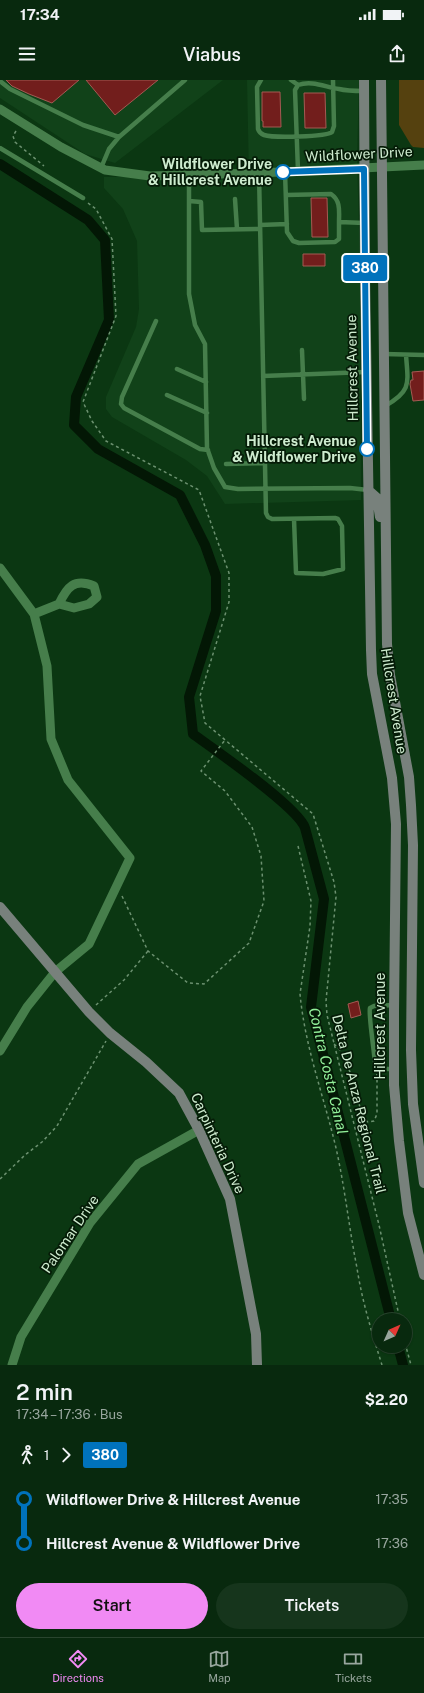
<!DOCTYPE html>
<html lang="en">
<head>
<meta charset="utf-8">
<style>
  body { margin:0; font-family:"Public Sans",sans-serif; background:#16351c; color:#f1f3f6; height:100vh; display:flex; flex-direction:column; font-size:15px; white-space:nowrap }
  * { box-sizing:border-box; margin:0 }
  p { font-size:13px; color:#98a69e }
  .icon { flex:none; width:22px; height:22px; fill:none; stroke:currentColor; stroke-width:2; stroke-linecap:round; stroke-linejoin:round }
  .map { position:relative; height:1285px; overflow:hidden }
  .panel { display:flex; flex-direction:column; background:#08290e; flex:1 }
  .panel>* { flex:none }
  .badge { padding:0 8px; border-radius:3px; font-size:14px; line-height:26px }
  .needle { width:26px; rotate:45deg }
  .buttons { position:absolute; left:372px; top:1233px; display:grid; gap:8px }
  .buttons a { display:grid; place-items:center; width:40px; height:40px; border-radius:50%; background:#08290e; box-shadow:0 1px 3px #0004,0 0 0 1px #29452e; font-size:20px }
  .map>.badge { position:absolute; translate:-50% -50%; box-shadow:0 0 0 2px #fff }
  .legs { display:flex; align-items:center; gap:6px; height:44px; padding:0 16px; font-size:13px }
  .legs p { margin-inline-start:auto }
  .headline { display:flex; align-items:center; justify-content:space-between; height:68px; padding:0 16px }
  h1 { font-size:22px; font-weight:600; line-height:30px }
  .button { display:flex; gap:8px; margin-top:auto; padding:8px 16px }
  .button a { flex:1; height:46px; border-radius:24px; background:#f18af4; color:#111; font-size:16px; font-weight:600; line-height:46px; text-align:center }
  .button a+a { background:#16351c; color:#f1f3f6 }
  ul { padding:0 16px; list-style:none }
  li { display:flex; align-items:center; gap:14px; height:44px; font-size:15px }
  li i { display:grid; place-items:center; width:6px; height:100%; margin:0 5px; background:currentColor }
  li i::after { content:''; width:10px; height:10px; margin:-5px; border:3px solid; border-radius:50%; background:#08290e }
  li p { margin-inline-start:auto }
  li:first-child i { background:linear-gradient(#0000 50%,currentColor 0) }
  li:last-child i { background:linear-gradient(currentColor 50%,#0000 0) }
  .status { display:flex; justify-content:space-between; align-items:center; height:28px; padding:0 20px; background:#08290e; direction:ltr }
  .status svg { height:11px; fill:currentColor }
  header { display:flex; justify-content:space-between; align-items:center; height:52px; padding:0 16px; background:#08290e; font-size:18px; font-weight:600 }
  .dock { display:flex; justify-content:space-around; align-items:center; height:56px; border-top:1px solid #29452e; background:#08290e; font-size:11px; color:#98a69e }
  .dock a { display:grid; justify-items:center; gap:2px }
  .dock .selected { color:#f18af4 }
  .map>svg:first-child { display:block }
  .built { fill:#114219 }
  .green { fill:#55410f }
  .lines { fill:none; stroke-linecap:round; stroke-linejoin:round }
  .canal { stroke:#031705; stroke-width:10 }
  .building { fill:#721e1c; stroke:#a45a53 }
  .path { stroke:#6c9170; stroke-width:1.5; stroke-dasharray:3 3; stroke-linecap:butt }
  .lane { stroke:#467e4b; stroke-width:4.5 }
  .street { stroke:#467e4b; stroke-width:9 }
  .secondary { stroke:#78817c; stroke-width:10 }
  .line-1-casing { stroke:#fff; stroke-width:9 }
  .line-1 { stroke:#0072bc; stroke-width:6 }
  .stop-1-dot { fill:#fff; stroke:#0072bc; stroke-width:2 }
  .labels { text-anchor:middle; stroke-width:3.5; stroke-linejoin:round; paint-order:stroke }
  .street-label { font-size:14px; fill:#ceeccf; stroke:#051b07 }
  .stop-label { font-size:14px; font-weight:bold; fill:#ceeccf; stroke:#051b07; text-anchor:end }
  .water-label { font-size:15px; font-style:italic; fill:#92f09a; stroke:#051b07 }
</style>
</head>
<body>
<div class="status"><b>17:34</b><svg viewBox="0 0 49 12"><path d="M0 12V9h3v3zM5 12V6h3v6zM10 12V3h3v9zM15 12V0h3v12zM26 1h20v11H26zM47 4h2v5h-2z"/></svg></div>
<header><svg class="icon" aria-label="menu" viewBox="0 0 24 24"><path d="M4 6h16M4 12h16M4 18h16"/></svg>Viabus<svg class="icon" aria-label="share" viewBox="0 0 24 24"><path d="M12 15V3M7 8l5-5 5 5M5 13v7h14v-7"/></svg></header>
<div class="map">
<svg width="424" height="1285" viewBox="0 0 424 1285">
  <rect width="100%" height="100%" fill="#0b3712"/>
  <path class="built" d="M0 0H223L115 83 85 74 0 18Z
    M247 0H359L357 79 360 185 361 420 225 424 207 396 186 380 112 337 106 329V317L136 247 139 229 137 161 123 129 104 108V97L249 96Z"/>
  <path class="green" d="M399 0H424V68L413 67 411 65 399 45Z"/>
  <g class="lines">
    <path class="canal" d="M0 84 88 140 105 160 109 240 76 317 74 345 98 369 180 415 205 465 216 496V531L189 617 193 654C215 670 298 727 305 748L324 819 311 927 391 1240
      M398 1266 403 1285"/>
  </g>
  <path class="building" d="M6 0H79L52 23 29 14 12 6Z
    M86 0H158L115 35Z
    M262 12H280L281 47H263V41H262Z
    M304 13H325L326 48H305Z
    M311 118H327L328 157H312Z
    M303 174H325V186H303Z
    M424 291V320L413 321 410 304 411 300H413L412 292Z
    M358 921 361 935 351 938 348 924Z"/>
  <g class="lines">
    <path class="path" d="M16 51 13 56 15 62 44 86
      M88 123 96 129 112 159 116 236 83 322 92 341 106 361 199 410 229 493V522L200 616 205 643 313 734 334 802 336 817 326 921 327 935 379 1145 400 1240
      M298 766 311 821 310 846 300 914C305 967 324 1017 336 1068 345 1108 349 1148 357 1188 362 1221 372 1253 382 1285
      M122 816 148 871 188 903 204 904 249 863 264 821 261 776 252 747 225 711 201 691 225 660
      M96 925 124 900 148 871
      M334 964C349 975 357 1019 363 1038L368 1042 374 1041 377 1034V994
      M0 1099 25 1075 42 1062 57 1046 106 961
      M405 1263 411 1285"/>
    <path class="lane" d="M261 0 257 7 258 49C259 52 261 54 264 55 273 58 326 57 332 52L334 46 333 0
      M291 0 298 5
      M0 1 10 9 83 45 119 57
      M0 68 83 118
      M101 88 109 69 119 57 185 0
      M298 91 295 10 298 5C312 0 325 7 339 9 347 11 356 11 364 11
      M285 92 287 152 293 161 299 163 335 162 339 159V142L365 143
      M259 93 266 433 268 437 272 439 335 438 338 439 342 446 343 489 323 494 296 493 294 439
      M189 95V214L195 245 205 264 207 368 214 388 225 407 238 409 350 408 368 410
      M286 115 331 114C341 121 339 131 339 142
      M235 119 237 149
      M189 121 201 122 202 150 260 149
      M260 145 287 144
      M156 241 122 317 121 324 124 328 200 369 208 370
      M302 270 304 319
      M384 274 424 275
      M177 289 206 302
      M263 296 366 292
      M167 315 207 333
      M385 326C412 311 408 303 406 275
      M226 384 265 383
      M394 925 374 926 370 928C368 934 375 975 375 985L381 989H394"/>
    <path class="street" d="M0 29 61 67 105 90 150 96 259 93 424 85
      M0 488 34 534 47 586 51 659 68 700 130 778 89 864 55 892 27 927 0 971
      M34 534 59 524 74 528 89 524 97 517 94 506C74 498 67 507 59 524
      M12 1285 21 1257 90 1143 138 1084 199 1050"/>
    <path class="secondary" d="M364 0 365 196 371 570 372 594 392 698 396 744 394 932V1005L399 1061 408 1133 424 1195
      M381 0 387 564 390 595 409 697 411 725 413 765 411 970 413 1024 424 1103
      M368 410 377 418 380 437
      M0 827 89 932 110 953 146 982 179 1013 199 1050 230 1119 256 1254 257 1285"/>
  </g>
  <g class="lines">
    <defs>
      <path id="line-1" d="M283 92 364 89 367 369"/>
    </defs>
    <use href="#line-1" class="line-1-casing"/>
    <use href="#line-1" class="line-1"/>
  </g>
  <g class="stop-1-dot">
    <circle cx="283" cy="92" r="7"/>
    <circle cx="367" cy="369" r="7"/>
  </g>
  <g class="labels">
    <g class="street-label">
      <text transform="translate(359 74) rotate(-3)" y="5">Wildflower Drive</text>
      <text transform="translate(352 288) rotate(-91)" y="5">Hillcrest Avenue</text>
      <text transform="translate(394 621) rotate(81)" y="5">Hillcrest Avenue</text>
      <text transform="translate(380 946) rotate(-90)" y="5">Hillcrest Avenue</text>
      <text transform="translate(359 1024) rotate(76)" y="5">Delta De Anza Regional Trail</text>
      <text transform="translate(218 1063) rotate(65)" y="5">Carpinteria Drive</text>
      <text transform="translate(70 1154) rotate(-56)" y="5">Palomar Drive</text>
    </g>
    <g class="stop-label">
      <text x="272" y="89">Wildflower Drive<tspan x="272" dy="16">&amp; Hillcrest Avenue</tspan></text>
      <text x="356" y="366">Hillcrest Avenue<tspan x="356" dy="16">&amp; Wildflower Drive</tspan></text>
    </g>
    <g class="water-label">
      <text transform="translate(328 991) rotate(77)" y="5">Contra Costa Canal</text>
    </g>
  </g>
</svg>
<div class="buttons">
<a><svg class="needle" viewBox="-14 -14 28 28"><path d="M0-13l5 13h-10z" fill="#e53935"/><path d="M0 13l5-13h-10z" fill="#98a69e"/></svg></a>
</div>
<b class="badge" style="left:365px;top:188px;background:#0072bc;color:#fff">380</b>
</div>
<section class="panel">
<div class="headline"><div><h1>2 min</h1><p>17:34 – 17:36 · Bus</p></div><b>$2.20</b></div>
<div class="legs"><svg class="icon" aria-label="walk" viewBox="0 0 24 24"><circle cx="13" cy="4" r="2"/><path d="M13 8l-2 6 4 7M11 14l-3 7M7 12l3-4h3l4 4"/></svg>1<svg class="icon" aria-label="forward" viewBox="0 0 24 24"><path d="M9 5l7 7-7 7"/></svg><b class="badge" style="background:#0072bc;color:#fff">380</b></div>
<ul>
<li><i style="color:#0072bc"></i><b>Wildflower Drive &amp; Hillcrest Avenue</b><p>17:35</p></li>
<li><i style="color:#0072bc"></i><b>Hillcrest Avenue &amp; Wildflower Drive</b><p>17:36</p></li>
</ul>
<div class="button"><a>Start</a><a>Tickets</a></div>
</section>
<nav class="dock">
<a class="selected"><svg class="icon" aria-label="directions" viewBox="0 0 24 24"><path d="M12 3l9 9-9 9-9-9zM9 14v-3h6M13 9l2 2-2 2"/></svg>Directions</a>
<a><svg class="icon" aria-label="map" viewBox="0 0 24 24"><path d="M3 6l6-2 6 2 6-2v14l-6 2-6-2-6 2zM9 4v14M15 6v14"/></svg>Map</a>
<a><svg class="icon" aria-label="tickets" viewBox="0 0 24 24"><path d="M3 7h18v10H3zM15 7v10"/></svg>Tickets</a>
</nav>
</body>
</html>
